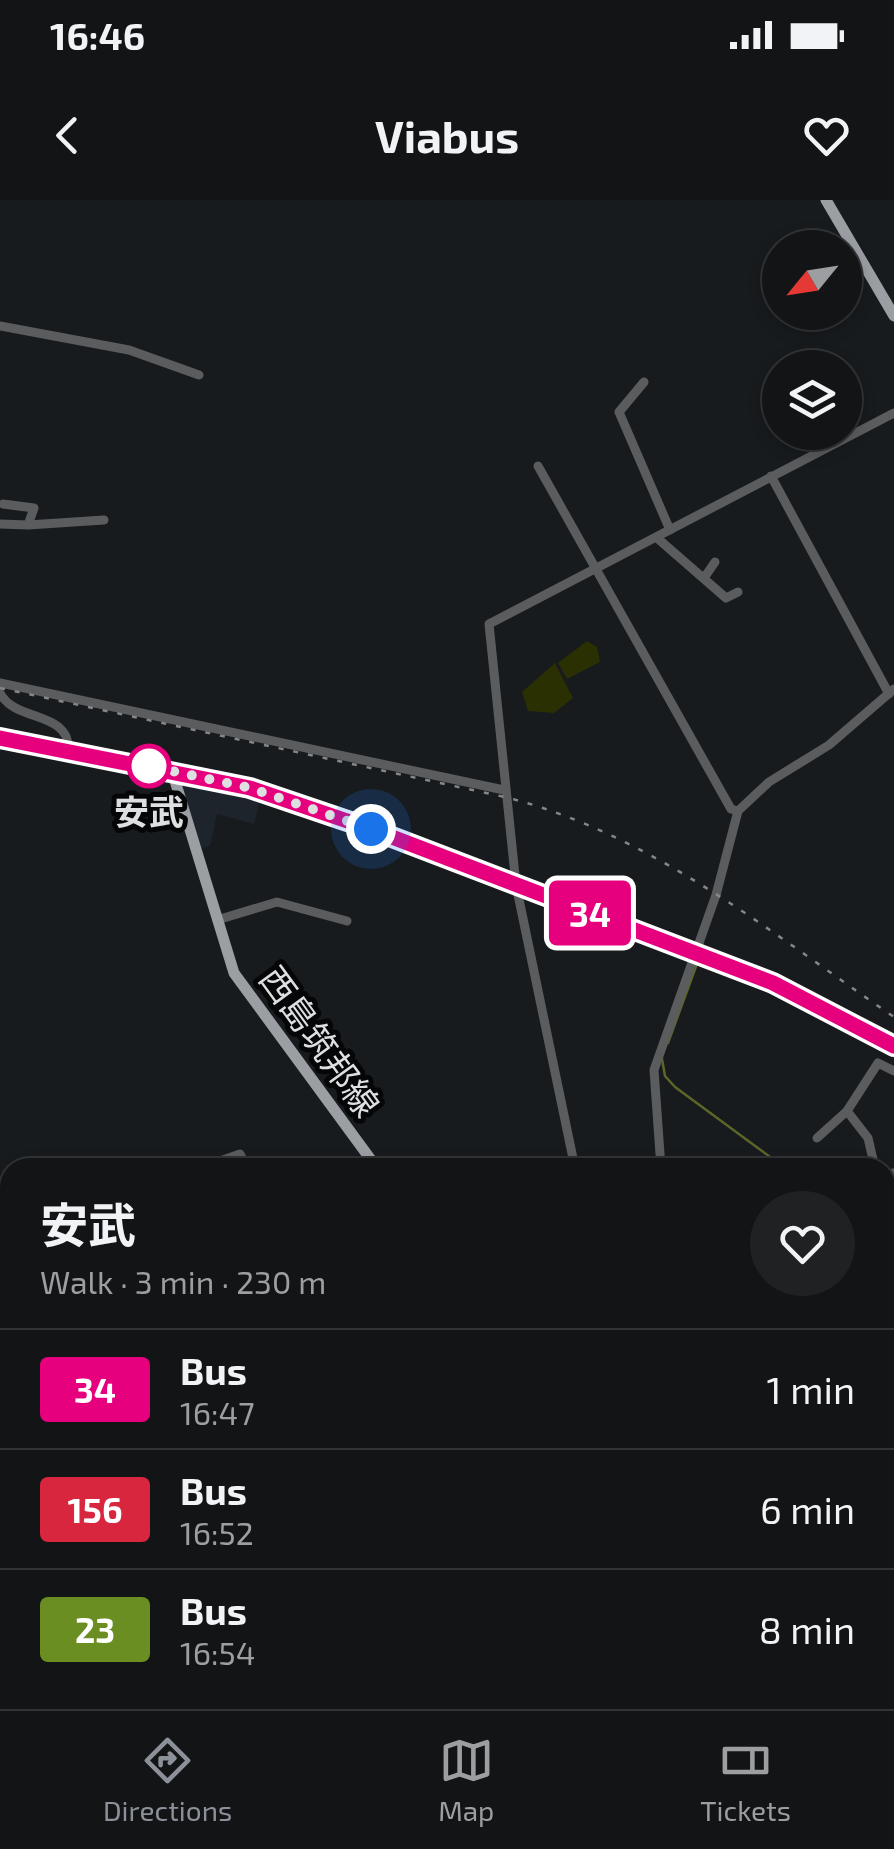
<!DOCTYPE html>
<html lang="en">
<head>
<meta charset="utf-8">
<style>
  body { margin:0; font-family:"Exo 2","Noto Sans JP",sans-serif; background:#1f2123; color:#f1f3f6; height:100vh; display:flex; flex-direction:column; font-size:38px; white-space:nowrap }
  * { box-sizing:border-box; margin:0 }
  p { font-size:32px; color:#9c9ea1 }
  .icon { flex:none; width:55px; height:55px; fill:none; stroke:currentColor; stroke-width:2; stroke-linecap:round; stroke-linejoin:round }
  .map { position:relative; flex:1; overflow:hidden }
  .drawer { position:absolute; left:0px; top:958px; width:895px; height:552px; display:flex; flex-direction:column; background:#121416; border-radius:30px 30px 0 0; box-shadow:0 5px 15px #0003,0 0 0 2px #313335 }
  .drawer>* { flex:none }
  .badge { padding:0 20px; border-radius:8px; font-size:35px; line-height:65px }
  .needle { width:65px; rotate:240deg }
  .controls { position:absolute; left:762px; top:30px; display:grid; gap:20px }
  .controls a { display:grid; place-items:center; width:100px; height:100px; border-radius:50%; background:#121416; box-shadow:0 5px 15px #0003,0 0 0 2px #313335; font-size:50px }
  .you { position:absolute; width:50px; height:50px; margin:-25px; border:8px solid #fff; border-radius:50%; background:#1a73e8; box-shadow:0 0 0 15px #1a73e833 }
  .map>.badge { position:absolute; translate:-50% -50%; box-shadow:0 0 0 5px #fff }
  .round { display:grid; place-items:center; flex:none; width:105px; height:105px; border-radius:52px; background:#1f2123 }
  .head { display:flex; align-items:center; justify-content:space-between; height:170px; padding:0 40px }
  h1 { font-size:48px; font-weight:700; line-height:75px }
  ul { padding:0; list-style:none }
  li { display:flex; align-items:center; gap:30px; height:120px; padding:0 40px; border-top:2px solid #313335 }
  li div { flex:1 }
  li b { display:block; font-size:38px }
  li em { font-style:normal }
  li .badge { min-width:110px; font-weight:700; text-align:center }
  .status { display:flex; justify-content:space-between; align-items:center; height:70px; padding:0 50px; background:#121416; direction:ltr }
  .status svg { height:28px; fill:currentColor }
  header { display:flex; justify-content:space-between; align-items:center; height:130px; padding:0 40px; background:#121416; font-size:45px; font-weight:700 }
  .tabs { display:flex; justify-content:space-around; align-items:center; height:140px; border-top:2px solid #313335; background:#121416; font-size:28px; color:#9c9ea1 }
  .tabs a { display:grid; justify-items:center; gap:5px }
  .tabs .selected { color:#8c9099 }
  .map>svg:first-child { display:block }
  .built { fill:#1d242c }
  .green { fill:#2a3002 }
  .lines { fill:none; stroke-linecap:round; stroke-linejoin:round }
  .stream { stroke:#5c6627; stroke-width:2.5 }
  .minor { stroke:#5a5c5e; stroke-width:9 }
  .major { stroke:#9b9ea2; stroke-width:11 }
  .rail { stroke:#848689; stroke-width:2.5; stroke-dasharray:5 10; stroke-linecap:butt }
  .line-casing { stroke:#fff; stroke-width:22 }
  .line { stroke:#e6007e; stroke-width:15 }
  .walk { stroke:#dddfe1; stroke-width:10; stroke-dasharray:0 18 }
  .stop-dot { fill:#fff; stroke:#e6007e; stroke-width:5 }
  .labels { text-anchor:middle; stroke-width:10; stroke-linejoin:round; paint-order:stroke }
  .stop-label { font-size:35px; font-weight:bold; fill:#dddfe1; stroke:#050607 }
  .street-label { font-size:35px; fill:#dddfe1; stroke:#050607 }
</style>
</head>
<body>
<div class="status"><b>16:46</b><svg viewBox="0 0 49 12"><path d="M0 12V9h3v3zM5 12V6h3v6zM10 12V3h3v9zM15 12V0h3v12zM26 1h20v11H26zM47 4h2v5h-2z"/></svg></div>
<header><svg class="icon" aria-label="back" viewBox="0 0 24 24"><path d="M15 5l-7 7 7 7"/></svg>Viabus<svg class="icon" aria-label="heart" viewBox="0 0 24 24"><path d="M12 20l-8-8c-3-5 5-10 8-4 3-6 11-1 8 4z"/></svg></header>
<div class="map">
<svg width="894" height="1509" viewBox="0 0 894 1509">
  <rect width="100%" height="100%" fill="#181b1e"/>
  <path class="built" d="M181 579 260 599 254 624 217 614 210 646 198 649 178 581Z"/>
  <path class="green" d="M587 441 597 447 600 462 567 479 558 463Z
    M555 463 573 498 554 513 528 511 522 492Z
    M894 976V1116L885 1105V979Z"/>
  <g class="lines">
    <path class="stream" d="M668 843 698 761
      M662 859 665 876 675 887 785 968
      M885 1110 894 1123"/>
    <path class="minor" d="M0 126 129 150 199 175
      M644 182 619 212 670 330
      M538 266 731 609 738 611
      M771 276 889 494
      M3 304 34 308 28 325 104 320
      M0 324 28 325
      M656 337 726 398 738 392
      M704 378 715 362
      M0 483 504 590
      M0 493C14 522 71 511 68 550
      M217 720 277 702 347 721
      M847 911 868 938 875 968
      M817 938 847 911 878 863 894 871
      M200 968 240 954 247 968
      M575 968 516 685 489 424 894 213
      M661 968 654 870 716 695 738 611 769 582 829 545 894 489
      M885 975 894 973
      M10 1059 5 1072 10 1094
      M0 1152 10 1148
      M0 1169 10 1165
      M0 1404 10 1403
      M40 1500 42 1509
      M293 1500 294 1509
      M576 1500 582 1509
      M782 1500 787 1509
      M885 1500 890 1509
      M119 1509V1500
      M314 1509 341 1500"/>
    <path class="major" d="M826 0 894 116
      M0 539 250 588 371 629 773 783 894 846
      M172 571 234 773 377 968
      M629 1500 633 1509"/>
    <path class="rail" d="M0 488 505 597C652 634 771 733 894 817"/>
  </g>
  <g class="lines">
    <defs>
      <path id="line" d="M0 538 250 588 371 629 773 783 894 846"/>
    </defs>
    <use href="#line" class="line-casing"/>
    <use href="#line" class="line"/>
    <path class="walk" d="M149 566 144 565 250 588 371 629"/>
  </g>
  <circle class="stop-dot" cx="149" cy="566" r="20"/>
  <g class="labels">
    <g class="stop-label">
      <text x="149" y="625">安武</text>
    </g>
    <g class="street-label">
      <text transform="translate(319 842) rotate(54)" y="12">西島筑邦線</text>
    </g>
  </g>
</svg>
<div class="controls">
<a><svg class="needle" viewBox="-14 -14 28 28"><path d="M0-13l5 13h-10z" fill="#e53935"/><path d="M0 13l5-13h-10z" fill="#9c9ea1"/></svg></a>
<a><svg class="icon" aria-label="layers" viewBox="0 0 24 24"><path d="M12 4l9 5-9 5-9-5zM3 14l9 5 9-5"/></svg></a>
</div>
<div class="you" style="left:371px;top:629px"></div>
<b class="badge" style="left:590px;top:713px;background:#e6007e;color:#fff">34</b>
<section class="drawer">
<div class="head"><div><h1>安武</h1><p>Walk · 3 min · 230 m</p></div><a class="round"><svg class="icon" aria-label="heart" viewBox="0 0 24 24"><path d="M12 20l-8-8c-3-5 5-10 8-4 3-6 11-1 8 4z"/></svg></a></div>
<ul>
<li><span class="badge" style="background:#e6007e;color:#fff">34</span><div><b>Bus</b><p>16:47</p></div><em>1 min</em></li>
<li><span class="badge" style="background:#d7263d;color:#fff">156</span><div><b>Bus</b><p>16:52</p></div><em>6 min</em></li>
<li><span class="badge" style="background:#6b8e23;color:#fff">23</span><div><b>Bus</b><p>16:54</p></div><em>8 min</em></li>
</ul>
</section>
</div>
<nav class="tabs">
<a class="selected"><svg class="icon" aria-label="directions" viewBox="0 0 24 24"><path d="M12 3l9 9-9 9-9-9zM9 14v-3h6M13 9l2 2-2 2"/></svg>Directions</a>
<a><svg class="icon" aria-label="map" viewBox="0 0 24 24"><path d="M3 6l6-2 6 2 6-2v14l-6 2-6-2-6 2zM9 4v14M15 6v14"/></svg>Map</a>
<a><svg class="icon" aria-label="tickets" viewBox="0 0 24 24"><path d="M3 7h18v10H3zM15 7v10"/></svg>Tickets</a>
</nav>
</body>
</html>
